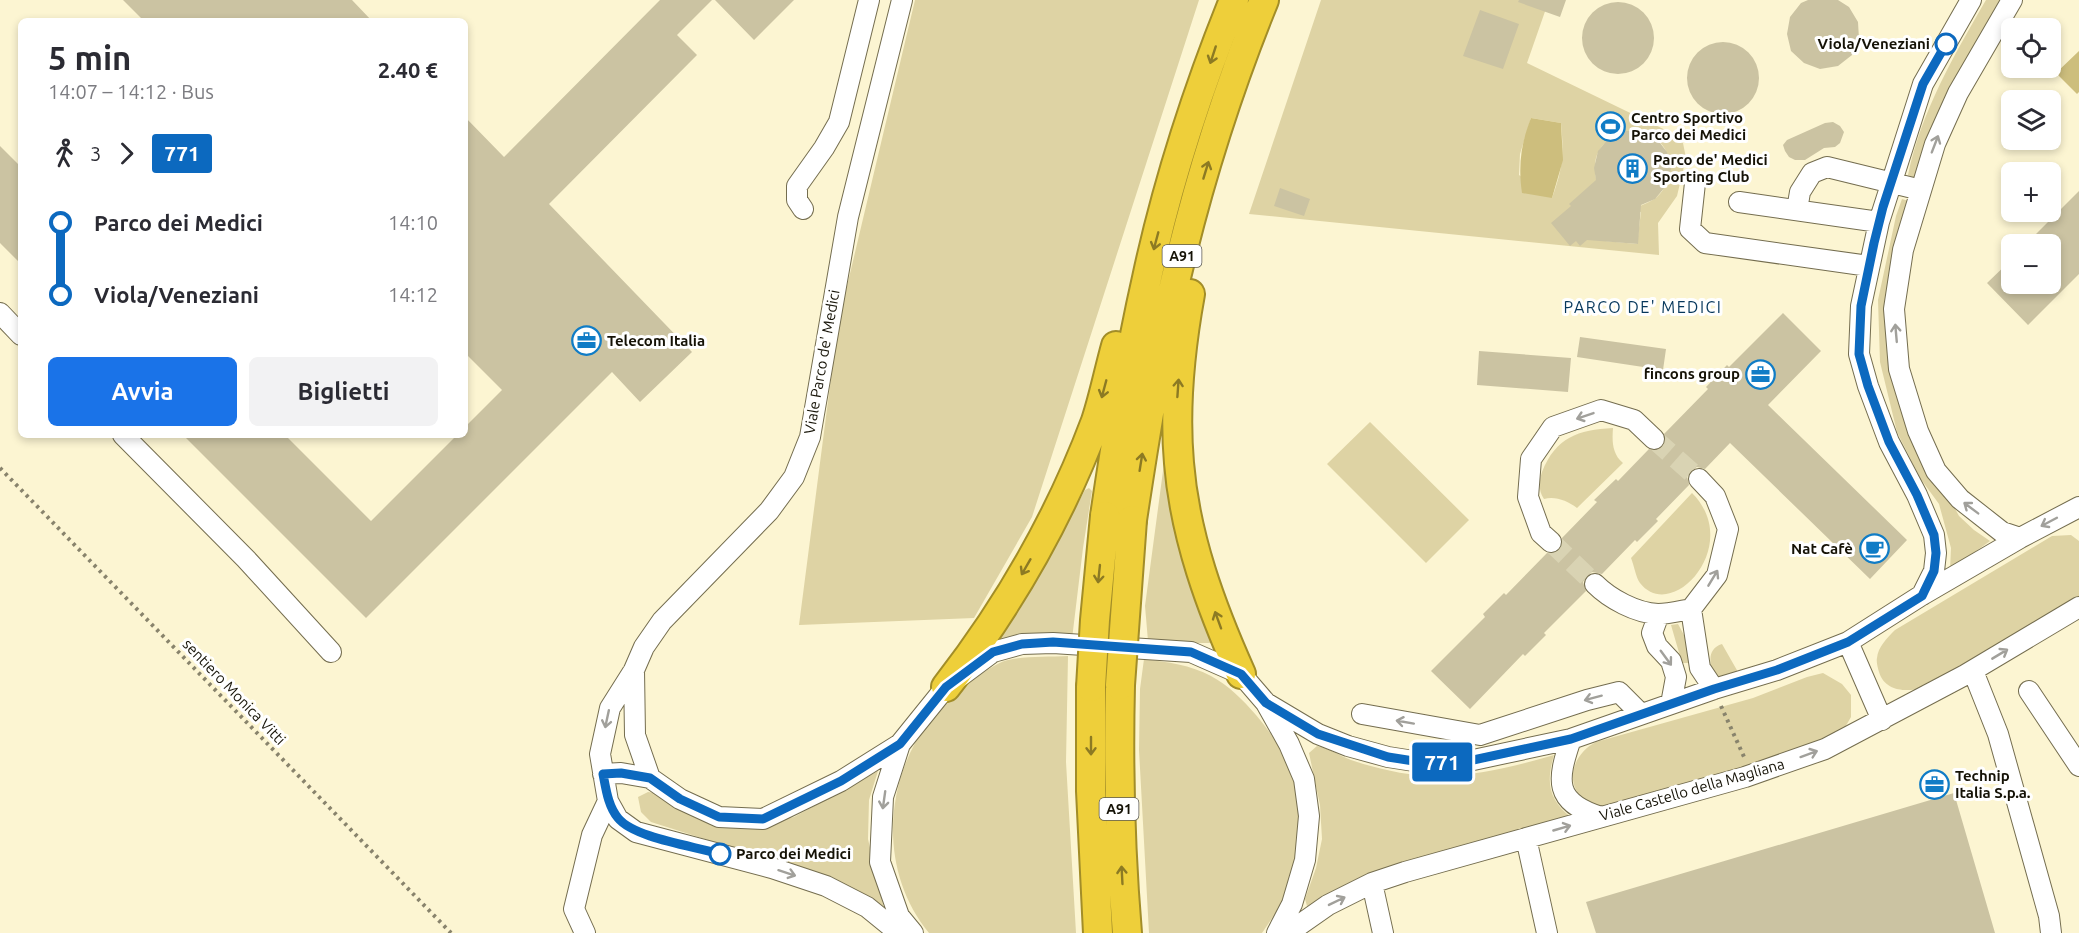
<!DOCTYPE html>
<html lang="it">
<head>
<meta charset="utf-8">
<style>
  body { margin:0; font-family:Ubuntu,sans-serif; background:#f2f2f3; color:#2b2b33; height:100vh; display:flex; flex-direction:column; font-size:22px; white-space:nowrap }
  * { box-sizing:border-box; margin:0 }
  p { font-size:20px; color:#7c7c81 }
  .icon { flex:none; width:33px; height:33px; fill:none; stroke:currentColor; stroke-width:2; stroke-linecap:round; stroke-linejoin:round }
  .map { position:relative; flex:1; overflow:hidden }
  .side { position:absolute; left:18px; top:18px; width:450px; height:420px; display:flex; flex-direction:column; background:#fff; border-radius:9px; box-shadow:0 3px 9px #0003 }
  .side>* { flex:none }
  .badge { padding:0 12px; border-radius:4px; font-size:21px; line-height:39px }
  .buttons { position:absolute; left:2001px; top:18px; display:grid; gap:12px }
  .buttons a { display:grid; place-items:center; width:60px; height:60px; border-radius:9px; background:#fff; box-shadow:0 3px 9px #0003; font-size:30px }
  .map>.badge { position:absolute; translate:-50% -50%; box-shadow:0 0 0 3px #fff }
  .legs { display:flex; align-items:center; gap:9px; height:66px; padding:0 30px; font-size:20px }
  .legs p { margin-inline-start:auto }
  .headline { display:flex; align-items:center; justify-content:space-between; height:102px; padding:0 30px }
  h1 { font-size:33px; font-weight:700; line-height:45px }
  .action { display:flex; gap:12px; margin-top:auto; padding:12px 30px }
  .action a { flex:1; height:69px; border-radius:9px; background:#1a73e8; color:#fff; font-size:24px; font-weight:700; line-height:69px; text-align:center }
  .action a+a { background:#f2f2f3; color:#2b2b33 }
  ul { padding:0 30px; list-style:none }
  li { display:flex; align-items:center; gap:21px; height:72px; font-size:22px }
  li i { display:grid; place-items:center; width:9px; height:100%; margin:0 8px; background:currentColor }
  li i::after { content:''; width:15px; height:15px; margin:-8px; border:4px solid; border-radius:50%; background:#fff }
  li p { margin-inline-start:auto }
  li:first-child i { background:linear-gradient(#0000 50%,currentColor 0) }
  li:last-child i { background:linear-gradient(currentColor 50%,#0000 0) }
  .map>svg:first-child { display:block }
  .green { fill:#ded3a4; fill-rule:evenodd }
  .water { fill:#cdbe7d }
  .building { fill:#cbc3a2 }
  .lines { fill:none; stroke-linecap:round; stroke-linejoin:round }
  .minor-tunnel { stroke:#d9d3b3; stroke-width:20; stroke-dasharray:20 10; stroke-linecap:butt }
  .minor-casing { stroke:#746d4f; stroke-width:22 }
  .highway-casing { stroke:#a28d28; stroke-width:32 }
  .path { stroke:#88836c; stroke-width:4; stroke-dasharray:3 4.5; stroke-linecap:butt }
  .minor { stroke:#fff; stroke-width:20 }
  .highway { stroke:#eecf3a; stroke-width:28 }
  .highway-bridge-casing { stroke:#a28d28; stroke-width:32; stroke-linecap:butt }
  .highway-bridge { stroke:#eecf3a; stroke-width:28 }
  .oneway { stroke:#8c7a23 }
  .oneway2 { stroke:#a1a09b }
  .line-1-casing { stroke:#fff; stroke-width:14 }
  .line-1 { stroke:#0c69bf; stroke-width:9 }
  .stop-1-dot { fill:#fff; stroke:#0c69bf; stroke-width:3 }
  .labels { text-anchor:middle; stroke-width:6; stroke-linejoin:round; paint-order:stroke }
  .shield { fill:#fff; stroke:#5b5951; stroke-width:1.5 }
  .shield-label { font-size:14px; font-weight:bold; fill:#151206 }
  .stop-label { font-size:15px; font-weight:bold; fill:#151206; stroke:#fff; text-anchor:end }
  .poi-label { font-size:15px; font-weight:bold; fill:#151206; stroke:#fff; text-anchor:start }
  .street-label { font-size:15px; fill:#151206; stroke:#fff }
  .neighbourhood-label { font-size:16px; letter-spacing:1.5px; fill:#06375b; stroke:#fff }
</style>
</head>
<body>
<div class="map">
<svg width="2079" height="933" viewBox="0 0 2079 933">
  <rect width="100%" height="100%" fill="#fcf5d2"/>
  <path class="green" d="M915 0H1199L1032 517 974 618 799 625 838 324Z
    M1321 0H1549L1527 63 1682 138 1686 158 1677 196 1658 223 1659 255 1249 214ZM1531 118 1561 123C1564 154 1563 168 1552 198L1519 175 1520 154ZM1625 131C1636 131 1647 131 1656 139 1675 153 1673 182 1657 197 1652 201 1645 204 1640 206L1597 184C1591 156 1598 143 1625 131ZM1608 209 1641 212 1637 244 1605 241Z
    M1986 0H2002L1916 179 1908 175C1921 112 1954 55 1986 0Z
    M1902 199 1912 202 1895 274 1909 423 1959 516 1974 530 1990 541 1950 570 1951 548 1939 504 1920 478 1897 432 1880 362 1878 300 1896 216Z
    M1370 422 1469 520 1426 563 1327 464Z
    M1613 428C1612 441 1612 454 1623 463L1577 508C1567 501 1556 496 1544 499 1538 490 1539 481 1542 472 1556 437 1578 430 1613 428Z
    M1167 441 1185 553 1211 643H1160L1148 641 1145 606Z
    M1089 488 1092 491 1083 548 1072 639 1054 632 1029 634 996 642 1019 611 1085 490Z
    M1692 493C1744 545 1672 624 1640 583 1636 578 1634 565 1631 558Z
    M2071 535 2079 541V597L1923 688C1907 692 1885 692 1879 672 1878 668 1876 662 1877 658 1878 647 1887 638 1895 630L2052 536Z
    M1678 624 1692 650 1694 663H1682L1671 625Z
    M1722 644 1738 672 1719 678 1715 677 1706 665H1711C1709 655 1712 647 1722 644Z
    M1068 656 1066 762 1076 933H929C879 872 883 783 929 721 935 712 944 705 952 698 963 687 993 663 1008 660 1027 656 1048 657 1068 656Z
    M1144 659C1167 662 1191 665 1211 676 1228 685 1243 700 1256 715 1295 762 1308 797 1295 858 1294 867 1293 877 1290 885 1284 902 1272 918 1262 933H1149L1139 750 1140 689Z
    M1823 673 1842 684 1851 695V717L1844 729 1834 736 1773 761 1607 808C1598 806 1588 803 1581 797 1564 778 1576 752 1596 742L1753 698 1807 677Z
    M1317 746C1329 748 1340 756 1351 760 1362 764 1375 767 1387 770 1444 784 1499 771 1554 755 1546 782 1548 800 1572 818L1307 906 1305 899 1316 868 1322 839 1320 805 1309 753Z
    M878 771 869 800 868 839 884 909 831 879 651 822 641 812 638 797 648 792 663 794 764 824 794 817Z"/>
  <path class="water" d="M2079 51V92L2077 94 2056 73Z
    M1531 118 1561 123 1563 160 1552 198 1522 193C1518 166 1521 143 1531 118Z"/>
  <path class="building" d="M123 0H352L372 21H144Z
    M660 0H712L677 35 697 55 549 204 692 352 640 402 612 372 366 618 183 435H285L371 521 457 435H465V427L502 390 465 353V117L504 157Z
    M715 0H794L754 40Z
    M1519 0H1566L1560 17 1518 2Z
    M1808 0H1838L1849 7 1858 22 1859 39 1852 55 1838 66 1820 69 1804 63 1791 51 1787 34 1790 17 1801 3Z
    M1582 38a36 36 0 1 1 72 0a36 36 0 1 1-72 0Z
    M1480 10 1519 24 1503 69 1463 56Z
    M1687 78a36 36 0 1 1 72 0a36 36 0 1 1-72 0Z
    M1833 122 1840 126 1844 132 1840 143 1835 147 1824 148 1805 160H1795L1789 157 1785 151 1783 145 1787 140 1825 123Z
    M1624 131H1641L1657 139 1667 152 1671 169 1666 186 1655 199 1641 205 1638 244 1587 240 1580 246 1576 241 1570 246 1551 223 1571 206 1569 204 1596 180 1594 168 1598 151 1609 138Z
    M0 146 21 167V264L0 243Z
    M1280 188 1310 199 1304 216 1274 206Z
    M2079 191V274L2028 325 1987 283 2012 259V284H2050V244H2026Z
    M1783 313 1821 351 1768 405 1907 540 1870 579 1730 443 1705 469 1697 467 1690 471 1687 476 1689 485 1656 519 1658 521 1637 542 1635 540 1602 574 1592 572 1587 576 1583 582 1586 591 1544 633 1546 635 1525 656 1523 654 1470 709 1431 671 1485 617 1483 614 1504 593 1506 595 1547 553 1554 554 1559 550 1563 544 1562 538 1597 502 1594 500 1616 479 1618 481 1649 449 1657 451 1662 448 1666 441 1664 434 1708 389 1706 387 1727 365 1729 367Z
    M1580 337 1666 349 1663 370 1577 357Z
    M1479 351 1571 358 1568 392 1477 385Z
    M1954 793 1995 933H1596L1586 902Z"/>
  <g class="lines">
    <path class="minor-tunnel" d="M1654 439 1699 479
      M1551 542 1595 584"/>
    <defs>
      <path id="minor" d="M2012 0 1958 93 1935 144 1903 250 1894 309 1899 369 1918 431 1936 471 1960 499 2002 532 2020 538
        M1695 183 1690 229 1705 243 1869 266
        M1739 202 1879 222
        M803 209 797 200V186L824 148 839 122 869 0
        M1797 210 1800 192 1812 173 1827 167 1921 190
        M0 313 21 335
        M123 435 246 559 331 652
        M1551 542 1541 533 1528 497 1531 459 1553 427 1601 410 1634 420 1654 439
        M1595 584C1610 599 1636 613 1658 614 1668 614 1680 611 1691 609L1717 575 1728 529 1715 496 1699 479
        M1922 595 1934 571 1936 553 1934 535 1917 495 1889 442 1868 386 1859 354 1861 306 1879 222 1923 84 1971 0
        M1691 609 1700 668 1714 689
        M1659 614 1652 633 1657 646 1671 661 1676 677 1671 704
        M1848 642 1882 720
        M634 670 635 735 650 778 680 799 719 817 763 819 841 781 900 744
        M1973 671 1998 734 2049 916 2051 933
        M2029 691 2079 766
        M1266 703 1318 734 1348 746 1388 757 1420 762H1464L1571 739 1714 689 1777 670 1848 642 1922 595 2020 538 2079 507
        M1362 714 1480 735 1587 700 1619 692 1641 714
        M1571 739C1557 780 1553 802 1601 817
        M603 774 621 773 650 778
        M1526 838 1547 933
        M1372 883 1383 933
        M585 933 574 909 592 835 608 801
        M899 933 867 907 826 886 772 868 636 832 618 819 608 801 600 754 610 708 634 670 644 647 662 621 769 511 794 477 810 437 848 217 902 0
        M913 933 899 916 880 862 883 797 900 744 946 687 993 652 1022 644 1053 643 1191 652 1241 674 1266 703 1289 744 1304 779 1309 816 1305 860 1292 904 1277 933
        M1288 933 1328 905 1372 883 1405 872 1745 777 1825 749 1965 675 2079 607"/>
      <path id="highway" d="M1190 294C1180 349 1174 407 1179 463 1185 537 1211 607 1241 674
        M1105 516C1117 436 1129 357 1147 278 1167 185 1198 89 1234 0
        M1132 520C1142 454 1152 388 1166 322 1189 213 1222 103 1264 0
        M1120 685C1118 768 1120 850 1127 933
        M946 687C1009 606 1060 517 1096 421 1104 397 1109 371 1116 346
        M1091 687V791L1098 933"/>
    </defs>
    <use href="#minor" class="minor-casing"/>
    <use href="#highway" class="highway-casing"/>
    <path class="path" d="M0 468 451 933
      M1721 706 1745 759"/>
    <use href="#minor" class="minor"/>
    <use href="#highway" class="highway"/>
    <defs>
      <path id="highway-bridge" d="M1120 685 1132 520
        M1091 687 1095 620 1105 516"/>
    </defs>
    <use href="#highway-bridge" class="highway-bridge-casing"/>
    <use href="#highway-bridge" class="highway-bridge"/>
  </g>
  <defs><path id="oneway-shaft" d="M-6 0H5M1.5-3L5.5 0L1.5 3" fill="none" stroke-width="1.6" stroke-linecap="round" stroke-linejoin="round" transform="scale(1.5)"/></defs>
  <g class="oneway">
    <use href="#oneway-shaft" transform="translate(1213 55) rotate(108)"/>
    <use href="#oneway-shaft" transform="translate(1206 170) rotate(-73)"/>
    <use href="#oneway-shaft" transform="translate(1156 241) rotate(105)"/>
    <use href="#oneway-shaft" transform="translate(1178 388) rotate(-86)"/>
    <use href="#oneway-shaft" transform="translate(1104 389) rotate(105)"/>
    <use href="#oneway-shaft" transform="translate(1141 462) rotate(-81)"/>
    <use href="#oneway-shaft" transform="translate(1026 567) rotate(120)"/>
    <use href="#oneway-shaft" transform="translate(1099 574) rotate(96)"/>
    <use href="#oneway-shaft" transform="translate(1218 620) rotate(-110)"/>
    <use href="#oneway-shaft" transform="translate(1091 746) rotate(90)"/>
    <use href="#oneway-shaft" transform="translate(1122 875) rotate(-93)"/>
  </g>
  <g class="oneway2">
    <use href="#oneway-shaft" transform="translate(1935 144) rotate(-69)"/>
    <use href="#oneway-shaft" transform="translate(1896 333) rotate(-95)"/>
    <use href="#oneway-shaft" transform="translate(1585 416) rotate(161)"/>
    <use href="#oneway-shaft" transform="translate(1971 508) rotate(-143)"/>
    <use href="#oneway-shaft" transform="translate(2049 522) rotate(152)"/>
    <use href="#oneway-shaft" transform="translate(1713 578) rotate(-59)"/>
    <use href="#oneway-shaft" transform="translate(2000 654) rotate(-31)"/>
    <use href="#oneway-shaft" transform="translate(1666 658) rotate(54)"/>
    <use href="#oneway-shaft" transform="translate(1593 698) rotate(165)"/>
    <use href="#oneway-shaft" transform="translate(607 719) rotate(102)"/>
    <use href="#oneway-shaft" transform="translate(1405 722) rotate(-170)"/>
    <use href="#oneway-shaft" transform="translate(1809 754) rotate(-20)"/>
    <use href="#oneway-shaft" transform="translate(884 800) rotate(98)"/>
    <use href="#oneway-shaft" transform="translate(1562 828) rotate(-16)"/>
    <use href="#oneway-shaft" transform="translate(787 873) rotate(18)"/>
    <use href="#oneway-shaft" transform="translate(1337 901) rotate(-26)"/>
  </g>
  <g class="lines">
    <defs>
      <path id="line-1" d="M720 854C694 846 634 838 618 818 608 806 606 789 603 774L621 773 650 778 680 799 719 817 763 819 841 781 900 744 946 687 993 652 1022 644 1053 642 1191 652 1241 674 1266 703 1318 734 1388 757 1420 762H1464L1571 739 1714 689 1777 670 1848 642 1922 596 1934 571 1936 553 1934 535 1917 495 1889 442 1868 386 1859 354 1861 306 1874 243 1883 207 1923 84 1946 44"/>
    </defs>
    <use href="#line-1" class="line-1-casing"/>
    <use href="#line-1" class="line-1"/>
  </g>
  <defs>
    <symbol id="stadium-ring" viewBox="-11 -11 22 22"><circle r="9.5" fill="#fff" stroke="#107cc6" stroke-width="1.5"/><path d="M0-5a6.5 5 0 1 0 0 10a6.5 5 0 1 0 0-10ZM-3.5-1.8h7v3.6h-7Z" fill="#107cc6"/></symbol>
    <symbol id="building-ring" viewBox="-11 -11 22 22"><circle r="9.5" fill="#fff" stroke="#107cc6" stroke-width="1.5"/><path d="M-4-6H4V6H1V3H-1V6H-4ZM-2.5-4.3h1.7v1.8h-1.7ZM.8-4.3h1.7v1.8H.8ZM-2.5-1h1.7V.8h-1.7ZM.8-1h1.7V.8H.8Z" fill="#107cc6"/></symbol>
    <symbol id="office-ring" viewBox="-11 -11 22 22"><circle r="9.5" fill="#fff" stroke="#107cc6" stroke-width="1.5"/><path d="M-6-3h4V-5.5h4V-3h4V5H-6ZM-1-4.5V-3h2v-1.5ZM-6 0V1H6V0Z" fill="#107cc6"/></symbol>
    <symbol id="cafe-ring" viewBox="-11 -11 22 22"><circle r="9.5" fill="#fff" stroke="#107cc6" stroke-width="1.5"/><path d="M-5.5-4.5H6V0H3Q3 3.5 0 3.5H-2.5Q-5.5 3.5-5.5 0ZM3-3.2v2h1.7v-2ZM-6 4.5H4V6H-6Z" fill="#107cc6"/></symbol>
  </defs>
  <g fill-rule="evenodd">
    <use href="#stadium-ring" x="1594" y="110" width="33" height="33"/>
    <use href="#building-ring" x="1616" y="152" width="33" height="33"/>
    <use href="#office-ring" x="570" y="324" width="33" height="33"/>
    <use href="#office-ring" x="1744" y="358" width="33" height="33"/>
    <use href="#cafe-ring" x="1858" y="532" width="33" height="33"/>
    <use href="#office-ring" x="1918" y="768" width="33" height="33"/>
  </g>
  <g class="stop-1-dot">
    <circle cx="1946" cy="44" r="10"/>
    <circle cx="720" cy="854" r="10"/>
  </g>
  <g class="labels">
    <g class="shield">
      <rect x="1162.5" y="245" width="39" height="22" rx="4.5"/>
      <rect x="1099.5" y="798" width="39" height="22" rx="4.5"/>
    </g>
    <g class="shield-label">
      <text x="1182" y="261">A91</text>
      <text x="1119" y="814">A91</text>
    </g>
    <g class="stop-label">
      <text x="1930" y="49">Viola/Veneziani</text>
      <text x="736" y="859" text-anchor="start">Parco dei Medici</text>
    </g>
    <g class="poi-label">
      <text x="1631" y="123">Centro Sportivo<tspan x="1631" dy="17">Parco dei Medici</tspan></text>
      <text x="1653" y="165">Parco de' Medici<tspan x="1653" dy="17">Sporting Club</tspan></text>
      <text x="607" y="346">Telecom Italia</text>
      <text x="1740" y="379" text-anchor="end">fincons group</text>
      <text x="1853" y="554" text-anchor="end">Nat Cafè</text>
      <text x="1955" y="781">Technip<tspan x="1955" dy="17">Italia S.p.a.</tspan></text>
    </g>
    <g class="street-label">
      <text transform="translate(822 362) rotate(-80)" y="5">Viale Parco de' Medici</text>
      <text transform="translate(234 692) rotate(46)" y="5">sentiero Monica Vitti</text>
      <text transform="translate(1692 790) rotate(-16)" y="5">Viale Castello della Magliana</text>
    </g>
    <g class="neighbourhood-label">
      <text x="1643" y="313">PARCO DE' MEDICI</text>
    </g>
  </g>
</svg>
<div class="buttons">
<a><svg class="icon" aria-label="locate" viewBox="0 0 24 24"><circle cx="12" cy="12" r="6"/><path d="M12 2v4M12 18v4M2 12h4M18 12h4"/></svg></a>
<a><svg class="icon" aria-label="layers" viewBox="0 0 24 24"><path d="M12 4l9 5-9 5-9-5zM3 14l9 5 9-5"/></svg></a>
<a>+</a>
<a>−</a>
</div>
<b class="badge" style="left:1442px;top:762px;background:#0c69bf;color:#fff">771</b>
<section class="side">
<div class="headline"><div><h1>5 min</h1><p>14:07 – 14:12 · Bus</p></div><b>2.40 €</b></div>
<div class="legs"><svg class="icon" aria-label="walk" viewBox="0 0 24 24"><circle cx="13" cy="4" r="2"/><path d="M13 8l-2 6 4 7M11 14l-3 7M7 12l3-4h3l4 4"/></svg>3<svg class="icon" aria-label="forward" viewBox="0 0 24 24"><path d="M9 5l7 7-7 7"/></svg><b class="badge" style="background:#0c69bf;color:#fff">771</b></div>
<ul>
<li><i style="color:#0c69bf"></i><b>Parco dei Medici</b><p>14:10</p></li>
<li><i style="color:#0c69bf"></i><b>Viola/Veneziani</b><p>14:12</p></li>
</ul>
<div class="action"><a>Avvia</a><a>Biglietti</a></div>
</section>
</div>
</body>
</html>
